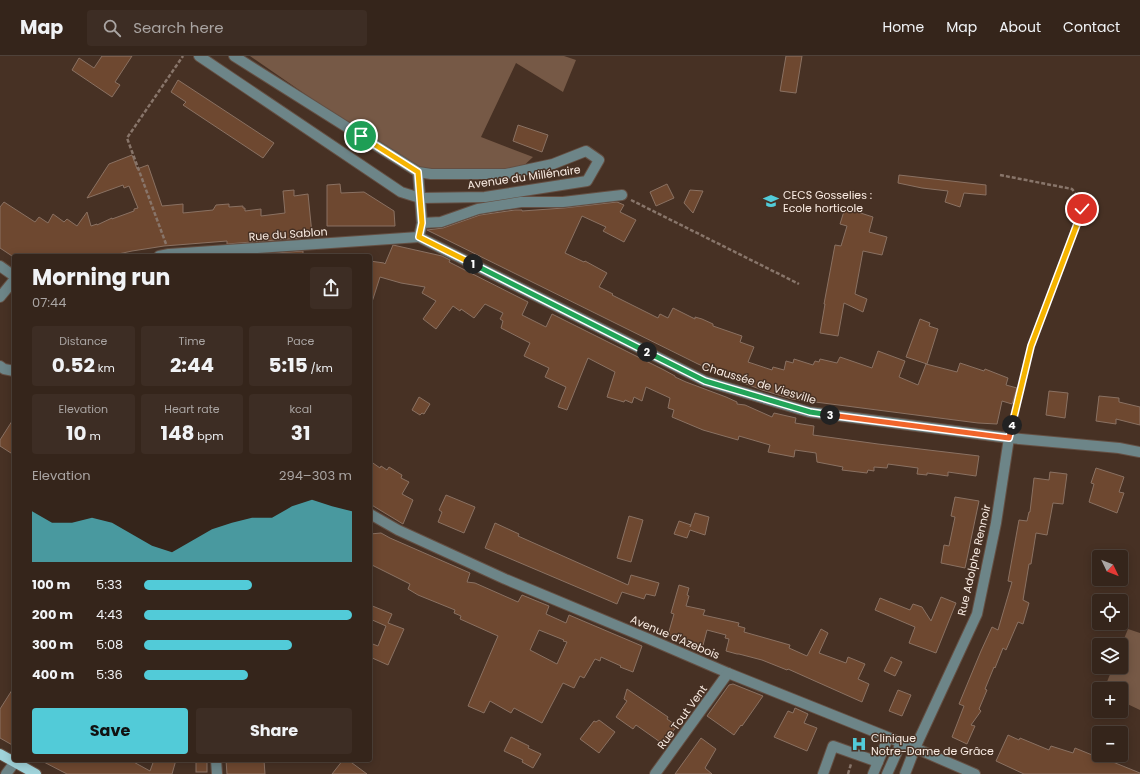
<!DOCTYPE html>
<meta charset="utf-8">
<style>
body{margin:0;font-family:Poppins,sans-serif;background:#3d2d24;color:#f1f3f6;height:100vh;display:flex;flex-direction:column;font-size:15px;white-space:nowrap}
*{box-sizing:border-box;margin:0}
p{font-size:13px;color:#aaa5a3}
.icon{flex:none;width:22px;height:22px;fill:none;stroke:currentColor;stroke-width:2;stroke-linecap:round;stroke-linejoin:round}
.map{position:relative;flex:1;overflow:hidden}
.details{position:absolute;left:12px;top:198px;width:360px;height:508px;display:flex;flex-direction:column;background:#35251b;border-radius:4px;box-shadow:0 2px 10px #0003,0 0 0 1px #4f423a}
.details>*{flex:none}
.needle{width:26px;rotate:133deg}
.fabs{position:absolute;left:1092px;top:494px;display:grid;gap:8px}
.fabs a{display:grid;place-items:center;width:36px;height:36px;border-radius:4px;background:#35251b;box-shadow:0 2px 10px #0003,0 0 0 1px #4f423a;font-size:20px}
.pin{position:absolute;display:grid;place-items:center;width:34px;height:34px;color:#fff;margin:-17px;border:2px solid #fff;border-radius:50%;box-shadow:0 1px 4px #0007}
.km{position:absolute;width:20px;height:20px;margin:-10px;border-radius:50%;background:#222;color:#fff;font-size:11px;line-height:20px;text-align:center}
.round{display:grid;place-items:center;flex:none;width:42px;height:42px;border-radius:4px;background:#3d2d24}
.head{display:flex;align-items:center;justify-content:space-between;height:68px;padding:0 20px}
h1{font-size:22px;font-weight:700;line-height:30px}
.metrics{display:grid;grid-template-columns:repeat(3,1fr);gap:6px;height:68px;padding:4px 20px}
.metrics div{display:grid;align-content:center;border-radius:4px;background:#3d2d24;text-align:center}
.metrics b{font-size:20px;font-weight:700}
.metrics small{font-size:11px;font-weight:400}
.metrics p{font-size:11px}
.chart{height:112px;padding:8px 20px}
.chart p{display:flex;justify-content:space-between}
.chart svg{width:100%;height:72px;margin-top:4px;fill:#52cbd8;opacity:.7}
.button{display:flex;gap:8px;margin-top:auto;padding:8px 20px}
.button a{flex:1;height:46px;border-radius:4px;background:#52cbd8;color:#111;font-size:16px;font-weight:700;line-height:46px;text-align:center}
.button a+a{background:#3d2d24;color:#f1f3f6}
ul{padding:0 20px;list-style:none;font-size:13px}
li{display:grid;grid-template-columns:64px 48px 1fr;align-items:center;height:30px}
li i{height:10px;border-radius:5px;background:#52cbd8}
header{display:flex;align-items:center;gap:24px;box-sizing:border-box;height:56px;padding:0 20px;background:#35251b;border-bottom:1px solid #4f423a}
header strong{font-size:19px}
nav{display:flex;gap:22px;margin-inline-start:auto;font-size:14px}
.search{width:280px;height:36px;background:#3d2d24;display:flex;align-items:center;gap:10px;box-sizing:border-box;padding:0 14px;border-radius:4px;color:#aaa5a3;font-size:15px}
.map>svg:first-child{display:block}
</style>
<header>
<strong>Map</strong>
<div class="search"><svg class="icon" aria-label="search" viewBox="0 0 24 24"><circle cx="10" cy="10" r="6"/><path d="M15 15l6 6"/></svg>Search here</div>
<nav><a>Home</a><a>Map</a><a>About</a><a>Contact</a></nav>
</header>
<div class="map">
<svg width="1140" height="718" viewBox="0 0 1140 718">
<rect width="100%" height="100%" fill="#473124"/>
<g fill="#765946">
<path d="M250,0H564L576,4L563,36L516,7L481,81L533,101L518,115L474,118L412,112Z"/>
<path d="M1128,573L1140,577V654L1121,645V633H1104L1113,611H1121V590Z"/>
</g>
<g fill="#6e4830" stroke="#8a7162" fill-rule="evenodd">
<path d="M102,0H132L115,26L120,29L112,41L72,14L79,2L94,12Z"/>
<path d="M786,0H802L796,37L780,35Z"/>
<path d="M178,24L274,87L263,102L183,49L186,46L171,36Z"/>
<path d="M518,69L548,79L542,96L513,85Z"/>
<path d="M132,99L137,113L148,109L162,150L183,148V157L213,154L216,149L229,148V151L243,150V152H245V155L261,153V160L285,157L283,135L294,134V140L308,138L312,178L301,179V182L227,188V185L164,190L132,195L109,200H12L0,192V151L4,146L35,166L39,161L48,167L53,158L64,166L67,163L77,170L87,156L91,170L97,168V169L112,162V163L134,155V153L138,152L129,130L124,132L123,129L87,142L109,108Z"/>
<path d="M899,119L986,129V139L964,137L960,151L945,146L948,135L922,132L898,127Z"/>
<path d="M340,128L341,137L364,136L394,155L395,170H327V129Z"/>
<path d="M667,128L674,142L656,150L650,136Z"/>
<path d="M690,134L703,135L693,157L684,147Z"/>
<path d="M617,146L624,149L620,156L636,164L624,186L603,175L606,171L582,160L565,197L584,206L585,205L607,217L599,231L613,238L612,239L658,262L660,258L668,262L673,252L695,263V261L702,263L713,268V270L742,280L740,286L754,291L748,306L772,314L773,311L784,314L786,305L793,307L794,303L813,309L815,305L819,306L820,303L837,307L840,301L872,312L878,295L905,305L899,321L918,329L926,308L957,316L960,307L984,315L985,313L1008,322L1006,329L1017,332L1012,348L1002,345L997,368L978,367L792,343L762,334L731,322L698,308L427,174L443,172L480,159L515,154H522V155L564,152Z"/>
<path d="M845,152L873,161L869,176L887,181L882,199L863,195L855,238L867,243L863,256L844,247L838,280L820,277L825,248H824L835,189L841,190L847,170L840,168Z"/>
<path d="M393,189L442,200L450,204L449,206L528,246L522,259L546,271L552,258L664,314L675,320V321L686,326L726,341L737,346V348L745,349L772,361L774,357L796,362L795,367L814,370L813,379L878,388L979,400L976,420L948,416V420L927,417V419L917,418L918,412L888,408L887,412L874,411V415L868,414L867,417L842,414L843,411L817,406L816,397L795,394L794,401L768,396L770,389L739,380L738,384L703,374L672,361L674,354L668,352L670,342L646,331L642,345L634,341L632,347L625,344L624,346L607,341L615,316L588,302L567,354L558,351L566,331L545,321L549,312L524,300L530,287L501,272L503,265L500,263L503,257L485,248L474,262L461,253L460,255L453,250L436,273L423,263L436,245L422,237L425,231L401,227L380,221L372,246L370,245V205L384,207L385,208Z"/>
<path d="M303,195V200H235Z"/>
<path d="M920,263L930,267L929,270L938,273L927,308L906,301Z"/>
<path d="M1049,335L1068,337L1065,362L1046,359Z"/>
<path d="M1099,340L1119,342V346L1140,351V369L1116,363V368L1096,365Z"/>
<path d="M419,341L430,348L424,358L422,357L420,359L412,354Z"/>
<path d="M14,362V399L0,390V384Z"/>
<path d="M370,405L380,412L381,410L387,414L389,411L402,419L401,422L409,426L402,438L413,444L403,468L370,448Z"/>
<path d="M1096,412L1124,421L1119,436L1124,437L1117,457L1089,446L1094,428L1091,427Z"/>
<path d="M1050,416L1067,418L1063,448L1053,447L1047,479L1036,477L1031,508H1029L1023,544L1029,547L1023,568L1018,566L1006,594L1003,592L995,612L994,611L985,633L987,634L979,653L981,655L971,669L975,670L967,688L952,681L964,650L959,648L981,595L992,571L998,574L1012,526L1008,525L1019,464L1027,465L1029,456H1030L1034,422L1049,424Z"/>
<path d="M446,439L475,451L464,477L438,466L442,456L439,454Z"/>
<path d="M955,441L979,445L965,512L941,507L944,489L949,490L955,461L951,460Z"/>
<path d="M695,457L709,461L705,479L690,474L687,482L674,478L679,465L691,469L690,471Z"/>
<path d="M629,460L643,464L631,506L617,502Z"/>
<path d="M495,467L519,478L518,480L628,529L631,519L659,527L655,540L646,538L644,543L622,536L617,548L485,492Z"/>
<path d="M381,477L390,482L470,517L467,526L475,527L518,546L522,539L549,550L546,558L566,567L569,559L642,590L633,616L620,611L621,610L601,601L600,605L595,603L584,622L580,620L574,632L563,627L542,667L514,652L511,657L490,645L484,657L468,650L498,580L460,563L461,560L454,557L455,554L418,539L408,533L410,528L370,508V478ZM539,574L564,584L563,585L567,586L557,608L530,594Z"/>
<path d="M679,529L689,532L687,539L689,540L686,550L705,554L703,559L739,567L738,570L745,572L744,576L790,589L789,592L807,600L821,573L828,577L819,597L846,607L848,601L865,608L858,623L869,628L862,646L788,613L787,614L762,604L739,598H737L726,595L729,583L725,582L726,579L707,574L702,593L668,579L674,558L671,557Z"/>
<path d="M941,541L956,547L936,597L909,587L915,571L875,554L880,542L910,554L913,548L922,551L931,565Z"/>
<path d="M370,549L392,558L388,567L404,573L388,609L370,601V587L378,590L386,570L370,563Z"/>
<path d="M891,601L902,606L895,620L884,615Z"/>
<path d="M733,628L763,640L742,670L741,669L734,679L707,660L729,629Z"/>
<path d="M14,631V690L0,682V653Z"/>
<path d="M627,633L668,661L667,663L677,670L663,688L636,669L633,673L616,661L627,645L624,643Z"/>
<path d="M898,634L911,639L902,660L889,655Z"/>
<path d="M795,652L808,658L804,667L817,672L807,695L774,681L788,655L793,657Z"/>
<path d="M599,664L615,676L599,697L580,683L594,665L596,666Z"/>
<path d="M1008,679L1019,684L1020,682L1049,694L1051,690L1073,697L1075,692L1107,705L1108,704L1140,717V718H1024L996,705Z"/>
<path d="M511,681L529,690L528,692L541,698L533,712L522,706L523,704L504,695Z"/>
<path d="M701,682L716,693L705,712L712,718H675Z"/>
<path d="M40,704H130L150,715L154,704H176L172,718H67Z"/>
<rect x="196" y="704" width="11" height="12"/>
<path d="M226,704H264L265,718H227Z"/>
<path d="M343,704H348L367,718H332Z"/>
</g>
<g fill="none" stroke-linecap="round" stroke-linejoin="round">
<g stroke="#644f43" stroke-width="12">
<g id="minor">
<path d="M199,0L401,136L420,142L485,141L587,125L599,104L586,95L553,108L506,118H431L418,116L234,0"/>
<path d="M418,116L422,167L419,181"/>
<path d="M422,167L441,166L478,153L521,146H563L622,139"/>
<path d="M419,181L705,325L809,356L1009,382L1119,392L1140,396"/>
<path d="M159,200L169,198L419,181"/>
<path d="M0,210L14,220"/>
<path d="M0,241L14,224"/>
<path d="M0,310L4,313L14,315"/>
<path d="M370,458L398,474L505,523L649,583L728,617L915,692L975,718"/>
<path d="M216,704L217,718"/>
<path d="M6,718L15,706"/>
<path d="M655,718L728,617"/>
<path d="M823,718L833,690L878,706"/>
<path d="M873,718L888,682"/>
<path d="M887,718L901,687"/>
<path d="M905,718L915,692L977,558L996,467L1009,382"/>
</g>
</g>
<g stroke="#644f43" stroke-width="12">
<path id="major" d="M0,698L36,718"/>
</g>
<g stroke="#88756a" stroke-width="2.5" stroke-dasharray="4 2" stroke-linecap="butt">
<path d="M1000,119L1072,133L1083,147L1079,163L1031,290L1011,372"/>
<path d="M631,144L799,228"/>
<path d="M166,188L127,82L183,0"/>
<path d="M848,718L851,708"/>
</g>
<use href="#minor" stroke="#6d8588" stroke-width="10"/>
<use href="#major" stroke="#a0d3da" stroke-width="10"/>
</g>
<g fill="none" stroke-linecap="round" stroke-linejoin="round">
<g stroke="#fff" stroke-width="8">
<path id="split-1" d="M361,80L418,116L422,167L419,181L473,208"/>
</g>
<g stroke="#fff" stroke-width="8">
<path id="split-2" d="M473,208L647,296"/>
</g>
<g stroke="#fff" stroke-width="8">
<path id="split-3" d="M647,296L705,325L810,356L830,359"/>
</g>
<g stroke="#fff" stroke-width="8">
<path id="split-4" d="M830,359L1009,382L1012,369"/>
</g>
<g stroke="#fff" stroke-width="8">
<path id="split-5" d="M1012,369L1031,290L1079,163L1082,153"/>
</g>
<use href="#split-1" stroke="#f5b400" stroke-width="5"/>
<use href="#split-2" stroke="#22a559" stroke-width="5"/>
<use href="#split-3" stroke="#22a559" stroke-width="5"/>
<use href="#split-4" stroke="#f0652b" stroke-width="5"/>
<use href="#split-5" stroke="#f5b400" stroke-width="5"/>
</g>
<defs>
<g id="school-bare" transform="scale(1.2)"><path d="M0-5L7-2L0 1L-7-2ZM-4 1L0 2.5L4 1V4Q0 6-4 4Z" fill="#52cbd8" stroke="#473124" stroke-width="2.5" paint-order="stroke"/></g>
<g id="hospital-bare" transform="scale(1.2)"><path d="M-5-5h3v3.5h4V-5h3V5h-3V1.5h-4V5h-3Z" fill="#52cbd8" stroke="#473124" stroke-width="2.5" paint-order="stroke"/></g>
</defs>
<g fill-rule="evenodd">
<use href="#school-bare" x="771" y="145"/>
<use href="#hospital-bare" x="859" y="688"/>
</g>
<g text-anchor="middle" stroke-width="3" stroke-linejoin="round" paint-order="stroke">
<g font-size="11" fill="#faece3" stroke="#473124">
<text transform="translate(524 121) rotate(-8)" y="4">Avenue du Millénaire</text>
<text transform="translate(288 178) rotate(-4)" y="4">Rue du Sablon</text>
<text transform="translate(759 327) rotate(17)" y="4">Chaussée de Viesville</text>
<text transform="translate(974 504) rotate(-77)" y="4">Rue Adolphe Rennoir</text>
<text transform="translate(675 581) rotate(23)" y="4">Avenue d'Azebois</text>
<text transform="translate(682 661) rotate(-54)" y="4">Rue Tout Vent</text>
</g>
<g font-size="11" fill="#faece3" stroke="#473124" text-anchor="start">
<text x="783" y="143">CECS Gosselies :<tspan x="783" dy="13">Ecole horticole</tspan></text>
<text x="871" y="686">Clinique<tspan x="871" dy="13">Notre-Dame de Grâce</tspan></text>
</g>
</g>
</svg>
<div class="fabs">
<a><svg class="needle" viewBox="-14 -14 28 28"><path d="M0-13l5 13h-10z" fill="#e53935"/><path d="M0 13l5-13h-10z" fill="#aaa5a3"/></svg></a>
<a><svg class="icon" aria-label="locate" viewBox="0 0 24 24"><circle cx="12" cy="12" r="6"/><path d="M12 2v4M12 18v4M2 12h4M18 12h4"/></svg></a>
<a><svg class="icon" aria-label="layers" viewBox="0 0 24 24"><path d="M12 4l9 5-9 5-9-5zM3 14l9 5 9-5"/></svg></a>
<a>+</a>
<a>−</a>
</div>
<div class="pin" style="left:361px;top:80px;background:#1e9e55"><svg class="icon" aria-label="arrive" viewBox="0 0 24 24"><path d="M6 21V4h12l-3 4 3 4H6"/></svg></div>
<div class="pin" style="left:1082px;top:153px;background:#d93025"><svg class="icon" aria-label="check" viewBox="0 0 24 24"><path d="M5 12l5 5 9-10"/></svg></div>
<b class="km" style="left:473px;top:208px">1</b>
<b class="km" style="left:647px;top:296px">2</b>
<b class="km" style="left:830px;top:359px">3</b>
<b class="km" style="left:1012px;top:369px">4</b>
<section class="details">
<div class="head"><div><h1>Morning run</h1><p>07:44</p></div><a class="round"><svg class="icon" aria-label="share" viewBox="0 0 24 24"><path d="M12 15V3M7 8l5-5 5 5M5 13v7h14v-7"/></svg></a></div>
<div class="metrics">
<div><p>Distance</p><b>0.52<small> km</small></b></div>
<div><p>Time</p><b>2:44</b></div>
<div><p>Pace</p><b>5:15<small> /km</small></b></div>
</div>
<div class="metrics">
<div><p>Elevation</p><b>10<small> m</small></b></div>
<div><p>Heart rate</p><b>148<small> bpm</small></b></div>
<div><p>kcal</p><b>31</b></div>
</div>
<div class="chart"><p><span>Elevation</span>294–303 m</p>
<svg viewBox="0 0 160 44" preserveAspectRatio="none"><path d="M0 44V13L10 20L20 20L30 17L40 20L50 27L60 34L70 38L80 31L90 24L100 20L110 17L120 17L130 10L140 6L150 10L160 13V44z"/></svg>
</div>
<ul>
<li><b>100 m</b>5:33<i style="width:52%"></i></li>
<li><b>200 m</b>4:43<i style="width:100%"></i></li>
<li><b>300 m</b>5:08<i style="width:71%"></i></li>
<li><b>400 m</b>5:36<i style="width:50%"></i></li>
</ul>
<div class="button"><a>Save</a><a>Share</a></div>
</section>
</div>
